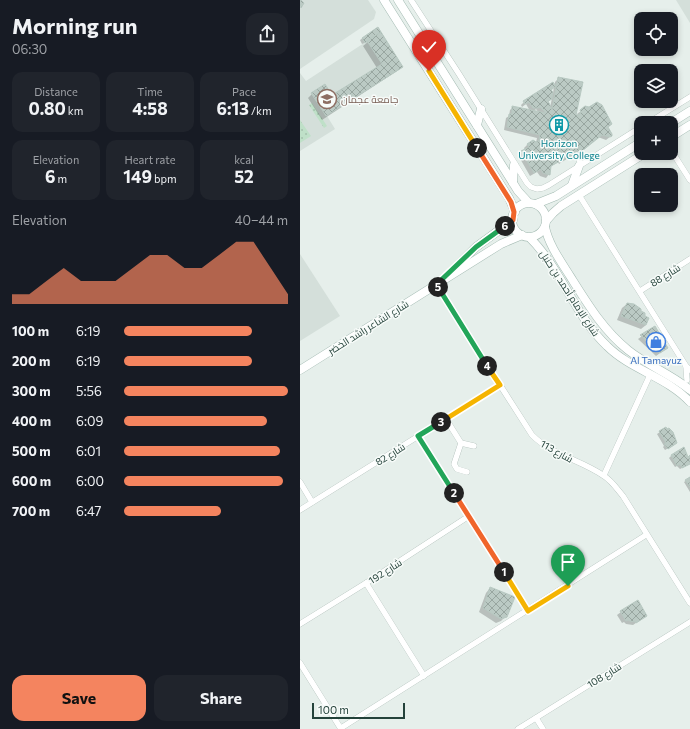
<!DOCTYPE html>
<meta charset="utf-8">
<style>
body{margin:0;font-family:Commissioner,Cairo,sans-serif;background:#20242c;color:#f1f3f6;height:100vh;display:flex;flex-direction:column;font-size:15px;white-space:nowrap}
*{box-sizing:border-box;margin:0}
p{font-size:13px;color:#9ea1a6}
.icon{flex:none;width:22px;height:22px;fill:none;stroke:currentColor;stroke-width:2;stroke-linecap:round;stroke-linejoin:round}
.map{position:relative;flex:1;overflow:hidden}
.drawer{display:flex;flex-direction:column;background:#171b24;width:300px}
.drawer>*{flex:none}
.controls{position:absolute;left:334px;top:12px;display:grid;gap:8px}
.controls a{display:grid;place-items:center;width:44px;height:44px;border-radius:8px;background:#171b24;box-shadow:0 2px 6px #0003;font-size:20px}
.scale{position:absolute;left:12px;bottom:10px;width:93px;box-sizing:border-box;padding-left:4px;border:2px solid #24423a;border-top:0;font-size:11px;line-height:14px;white-space:nowrap;color:#24423a;-webkit-text-stroke:3px #f7fbf9;paint-order:stroke}
.pin{position:absolute;display:grid;place-items:center;width:34px;height:34px;color:#fff;margin:-41px -17px;border-radius:50% 50% 50% 0;rotate:-45deg;box-shadow:0 0 4px #0007}
.pin .icon{rotate:45deg}
.km{position:absolute;width:20px;height:20px;margin:-10px;border-radius:50%;background:#222;color:#fff;font-size:11px;line-height:20px;text-align:center}
.round{display:grid;place-items:center;flex:none;width:42px;height:42px;border-radius:12px;background:#20242c}
.summary{display:flex;align-items:center;justify-content:space-between;height:68px;padding:0 12px}
h1{font-size:22px;font-weight:700;line-height:30px}
.stats{display:grid;grid-template-columns:repeat(3,1fr);gap:6px;height:68px;padding:4px 12px}
.stats div{display:grid;align-content:center;border-radius:10px;background:#20242c;text-align:center}
.stats b{font-size:17px;font-weight:700}
.stats small{font-size:11px;font-weight:400}
.stats p{font-size:11px}
.chart{height:112px;padding:8px 12px}
.chart p{display:flex;justify-content:space-between}
.chart svg{width:100%;height:72px;margin-top:4px;fill:#f4845f;opacity:.7}
.primary-button{display:flex;gap:8px;margin-top:auto;padding:8px 12px}
.primary-button a{flex:1;height:46px;border-radius:12px;background:#f4845f;color:#111;font-size:16px;font-weight:700;line-height:46px;text-align:center}
.primary-button a+a{background:#20242c;color:#f1f3f6}
ul{padding:0 12px;list-style:none;font-size:13px}
li{display:grid;grid-template-columns:64px 48px 1fr;align-items:center;height:30px}
li i{height:10px;border-radius:5px;background:#f4845f}
main{display:flex;flex:1;min-height:0}
.map>svg:first-child{display:block}
</style>
<main>
<section class="drawer">
<div class="summary"><div><h1>Morning run</h1><p>06:30</p></div><a class="round"><svg class="icon" aria-label="share" viewBox="0 0 24 24"><path d="M12 15V3M7 8l5-5 5 5M5 13v7h14v-7"/></svg></a></div>
<div class="stats">
<div><p>Distance</p><b>0.80<small> km</small></b></div>
<div><p>Time</p><b>4:58</b></div>
<div><p>Pace</p><b>6:13<small> /km</small></b></div>
</div>
<div class="stats">
<div><p>Elevation</p><b>6<small> m</small></b></div>
<div><p>Heart rate</p><b>149<small> bpm</small></b></div>
<div><p>kcal</p><b>52</b></div>
</div>
<div class="chart"><p><span>Elevation</span>40–44 m</p>
<svg viewBox="0 0 160 44" preserveAspectRatio="none"><path d="M0 44V38L10 38L20 30L30 22L40 30L50 30L60 30L70 22L80 14L90 14L100 22L110 22L120 14L130 6L140 6L150 22L160 38V44z"/></svg>
</div>
<ul>
<li><b>100 m</b>6:19<i style="width:78%"></i></li>
<li><b>200 m</b>6:19<i style="width:78%"></i></li>
<li><b>300 m</b>5:56<i style="width:100%"></i></li>
<li><b>400 m</b>6:09<i style="width:87%"></i></li>
<li><b>500 m</b>6:01<i style="width:95%"></i></li>
<li><b>600 m</b>6:00<i style="width:97%"></i></li>
<li><b>700 m</b>6:47<i style="width:59%"></i></li>
</ul>
<div class="primary-button"><a>Save</a><a>Share</a></div>
</section>
<div class="map">
<svg width="390" height="729" viewBox="0 0 390 729">
<defs>
<pattern id="grass-dots" width="8" height="8" patternUnits="userSpaceOnUse"><rect width="8" height="8" fill="#bfe0c8"/><path d="M2 2h.1M6 6h.1" fill="none" stroke="#a4c1ad" stroke-width="1.8" stroke-linecap="round"/></pattern>
<pattern id="building-cross-hatch" width="8" height="8" patternUnits="userSpaceOnUse"><rect width="8" height="8" fill="#bbcac4"/><path d="M0 0l8 8M0 8l8-8" fill="none" stroke="#98a6a0"/></pattern>
</defs>
<rect width="100%" height="100%" fill="#e6efeb"/>
<g fill="#d4dfda">
<path d="M0,0H68L76,12L74,19L0,69Z"/>
<path d="M376,0H390V23Z"/>
<path d="M81,32L103,67L27,116L35,129L0,151V73L6,81Z"/>
<path d="M0,254L40,316L0,341Z"/>
</g>
<g fill="url(#grass-dots)">
<path d="M12,103L27,126L24,128L9,105Z"/>
<path d="M0,120L11,136L0,143Z"/>
</g>
<g fill="#0003" fill-rule="evenodd">
<path d="M78,28L102,67L97,71L22,120L8,98L12,94L32,97L77,68L63,46L69,41L62,44L60,40Z"/>
<path d="M259,78L275,115L278,116L277,114L281,111L311,124L307,128L311,136L306,140L298,137L272,158L269,160L268,158L259,164L258,162L250,167L249,174L246,178L240,176L237,172L230,176L218,155L225,150L224,148L227,145L233,141L236,143L237,138L204,130L206,118L209,116L210,110L213,107L230,111L226,104L222,107L221,105L224,102L255,86V82ZM254,86L253,94L250,90ZM252,98L250,108L248,102ZM236,109L239,113L234,111Z"/>
<path d="M327,304L346,325L341,329L317,320L322,308Z"/>
<path d="M355,327L367,348L356,356L338,339Z"/>
<path d="M366,428L374,445L365,450L363,447L364,446L357,434Z"/>
<path d="M371,456L390,457V464L380,469L377,466L375,467L369,458Z"/>
<path d="M390,478V492L384,482Z"/>
<path d="M190,588L206,616L201,621L196,623L179,612L186,593Z"/>
<path d="M321,612L346,616L333,625L326,624L324,622L322,623L317,615Z"/>
</g>
<g fill="url(#building-cross-hatch)" stroke="#b8c9c2">
<path d="M1,0L4,3L1,8L0,1Z"/>
<path d="M78,27L81,32L65,43L62,38Z"/>
<path d="M81,32L103,67L26,116L11,93L25,84L32,95L82,64L67,41Z"/>
<path d="M258,77L283,82L276,115H278L281,113L280,110L285,106L289,107L297,102L302,105L312,124L308,127L312,134V136L310,137L302,135L277,155L272,157L271,156L262,161V160L251,166L250,175L243,173L241,169L234,173L221,151L229,147L227,144L233,140L236,142L239,140L240,135L207,127L209,114H212V106L246,113L240,107L238,108H233L229,102L225,104L223,101L253,82L256,86L251,90L253,92L252,99L248,101L252,109Z"/>
<path d="M327,303L334,304L341,309V311L345,313V316L349,318L346,325L321,316Z"/>
<path d="M355,326L368,348L360,353L340,335Z"/>
<path d="M366,427L367,429L369,428L373,432L377,443L368,449L364,444L366,443L359,431Z"/>
<path d="M384,447L388,457L390,455V464L382,468L380,464L377,466L371,455Z"/>
<path d="M390,477V487L385,480Z"/>
<path d="M190,587L215,597L207,617L201,619L183,608Z"/>
<path d="M338,600L347,616L336,623V622L330,621L328,620L326,621L320,611Z"/>
</g>
<g fill="none" stroke-linecap="round" stroke-linejoin="round">
<g stroke="#a8b8b2" stroke-width="6">
<g id="street">
<path d="M111,0L159,74L227,183L231,187L237,189L243,188L249,185L341,127"/>
<path d="M348,123L390,97"/>
<path d="M371,150L390,180"/>
<path d="M277,155L281,164"/>
<path d="M279,195L386,366L390,370"/>
<path d="M136,285L232,435C252,455 281,460 304,476C312,481 317,489 323,496L390,603"/>
<path d="M340,291L390,259"/>
<path d="M386,367L387,380"/>
<path d="M146,419L161,443L174,446"/>
<path d="M118,436L228,611"/>
<path d="M161,443L154,464L157,469L167,472"/>
<path d="M304,475L350,375"/>
<path d="M0,482L12,502"/>
<path d="M0,510L200,385"/>
<path d="M66,583L124,676"/>
<path d="M0,624L66,583L169,516"/>
<path d="M0,663L41,729"/>
<path d="M236,718L243,729"/>
<path d="M41,728L346,535"/>
<path d="M218,729L390,622"/>
</g>
</g>
<g stroke="#a4bbb3" stroke-width="9">
<g id="secondary">
<path d="M84,0L209,198L215,212"/>
<path d="M98,0L218,191L229,203"/>
<path d="M371,123L390,111"/>
<path d="M177,125L181,109"/>
<path d="M371,137L390,125"/>
<path d="M213,183L214,165"/>
<path d="M272,185L279,166"/>
<circle cx="229" cy="220" r="17"/>
<path d="M236,204L256,196L341,142"/>
<path d="M246,221L253,213L261,206L345,153"/>
<path d="M245,227C249,245 260,260 270,276C287,303 303,330 328,350C348,366 371,374 390,390"/>
<path d="M229,237C261,268 274,315 307,346C331,370 367,377 390,402"/>
<path d="M152,271L176,247L213,220"/>
<path d="M0,370L201,244L222,235"/>
</g>
</g>
<use href="#street" stroke="#fff" stroke-width="5.5"/>
<use href="#secondary" stroke="#fff" stroke-width="8"/>
</g>
<g fill="none" stroke-linecap="round" stroke-linejoin="round">
<g stroke="#fff" stroke-width="8">
<path id="split-1" d="M204,572L228,611L268,586"/>
</g>
<g stroke="#fff" stroke-width="8">
<path id="split-2" d="M154,493L204,572"/>
</g>
<g stroke="#fff" stroke-width="8">
<path id="split-3" d="M141,422L118,436L154,493"/>
</g>
<g stroke="#fff" stroke-width="8">
<path id="split-4" d="M141,422L200,385L187,366"/>
</g>
<g stroke="#fff" stroke-width="8">
<path id="split-5" d="M138,287L187,366"/>
</g>
<g stroke="#fff" stroke-width="8">
<path id="split-6" d="M138,287L136,285L176,247L205,226"/>
</g>
<g stroke="#fff" stroke-width="8">
<path id="split-7" d="M177,148L211,202L214,212L213,220L205,226"/>
</g>
<g stroke="#fff" stroke-width="8">
<path id="split-8" d="M129,71L177,148"/>
</g>
<use href="#split-1" stroke="#f5b400" stroke-width="5"/>
<use href="#split-2" stroke="#f0652b" stroke-width="5"/>
<use href="#split-3" stroke="#22a559" stroke-width="5"/>
<use href="#split-4" stroke="#f5b400" stroke-width="5"/>
<use href="#split-5" stroke="#22a559" stroke-width="5"/>
<use href="#split-6" stroke="#22a559" stroke-width="5"/>
<use href="#split-7" stroke="#f0652b" stroke-width="5"/>
<use href="#split-8" stroke="#f5b400" stroke-width="5"/>
</g>
<defs>
<g id="university-ring" transform="scale(1)"><circle r="9.5" fill="#f7fbf9" stroke="#8d6e63" stroke-width="1.5"/><path d="M0-5L7-2L0 1L-7-2ZM-4 1L0 2.5L4 1V4Q0 6-4 4Z" fill="#8d6e63"/></g>
<g id="building-ring" transform="scale(1)"><circle r="9.5" fill="#f7fbf9" stroke="#0f9aa8" stroke-width="1.5"/><path d="M-4-6H4V6H1V3H-1V6H-4ZM-2.5-4.3h1.7v1.8h-1.7ZM.8-4.3h1.7v1.8H.8ZM-2.5-1h1.7V.8h-1.7ZM.8-1h1.7V.8H.8Z" fill="#0f9aa8"/></g>
<g id="shop-ring" transform="scale(1)"><circle r="9.5" fill="#f7fbf9" stroke="#3f7fe0" stroke-width="1.5"/><path d="M-5-2.5h2.3a2.7 3.5 0 0 1 5.4 0H5L5.5 6h-11ZM-1.5-2.5h3a1.5 2.3 0 0 0-3 0Z" fill="#3f7fe0"/></g>
</defs>
<g fill-rule="evenodd">
<use href="#university-ring" x="27" y="99"/>
<use href="#building-ring" x="259" y="125"/>
<use href="#shop-ring" x="356" y="342"/>
</g>
<g text-anchor="middle" stroke-width="3" stroke-linejoin="round" paint-order="stroke">
<g font-size="10" fill="#785e54" stroke="#f7fbf9" text-anchor="start">
<text x="41" y="103">جامعة عجمان</text>
</g>
<g font-size="10" fill="#0d838f" stroke="#f7fbf9">
<text x="259" y="147">Horizon<tspan x="259" dy="12">University College</tspan></text>
</g>
<g font-size="10" fill="#24423a" stroke="#f7fbf9">
<text transform="translate(365 275) rotate(-32)" y="4">شارع 88</text>
<text transform="translate(270 293) rotate(57)" y="4">شارع الإمام أحمد بن حنبل</text>
<text transform="translate(68 327) rotate(-32)" y="4">شارع الشاعر راشد الخضر</text>
<text transform="translate(257 451) rotate(29)" y="4">شارع 113</text>
<text transform="translate(90 454) rotate(-32)" y="4">شارع 82</text>
<text transform="translate(85 571) rotate(-33)" y="4">شارع 192</text>
<text transform="translate(304 675) rotate(-32)" y="4">شارع 108</text>
</g>
<g font-size="10" fill="#366cbe" stroke="#f7fbf9">
<text x="356" y="364">Al Tamayuz</text>
</g>
</g>
</svg>
<div class="controls">
<a><svg class="icon" aria-label="locate" viewBox="0 0 24 24"><circle cx="12" cy="12" r="6"/><path d="M12 2v4M12 18v4M2 12h4M18 12h4"/></svg></a>
<a><svg class="icon" aria-label="layers" viewBox="0 0 24 24"><path d="M12 4l9 5-9 5-9-5zM3 14l9 5 9-5"/></svg></a>
<a>+</a>
<a>−</a>
</div>
<div class="scale">100 m</div>
<div class="pin" style="left:268px;top:586px;background:#1e9e55"><svg class="icon" aria-label="arrive" viewBox="0 0 24 24"><path d="M6 21V4h12l-3 4 3 4H6"/></svg></div>
<div class="pin" style="left:129px;top:71px;background:#d93025"><svg class="icon" aria-label="check" viewBox="0 0 24 24"><path d="M5 12l5 5 9-10"/></svg></div>
<b class="km" style="left:204px;top:572px">1</b>
<b class="km" style="left:154px;top:493px">2</b>
<b class="km" style="left:141px;top:422px">3</b>
<b class="km" style="left:187px;top:366px">4</b>
<b class="km" style="left:138px;top:287px">5</b>
<b class="km" style="left:205px;top:226px">6</b>
<b class="km" style="left:177px;top:148px">7</b>
</div>
</main>
